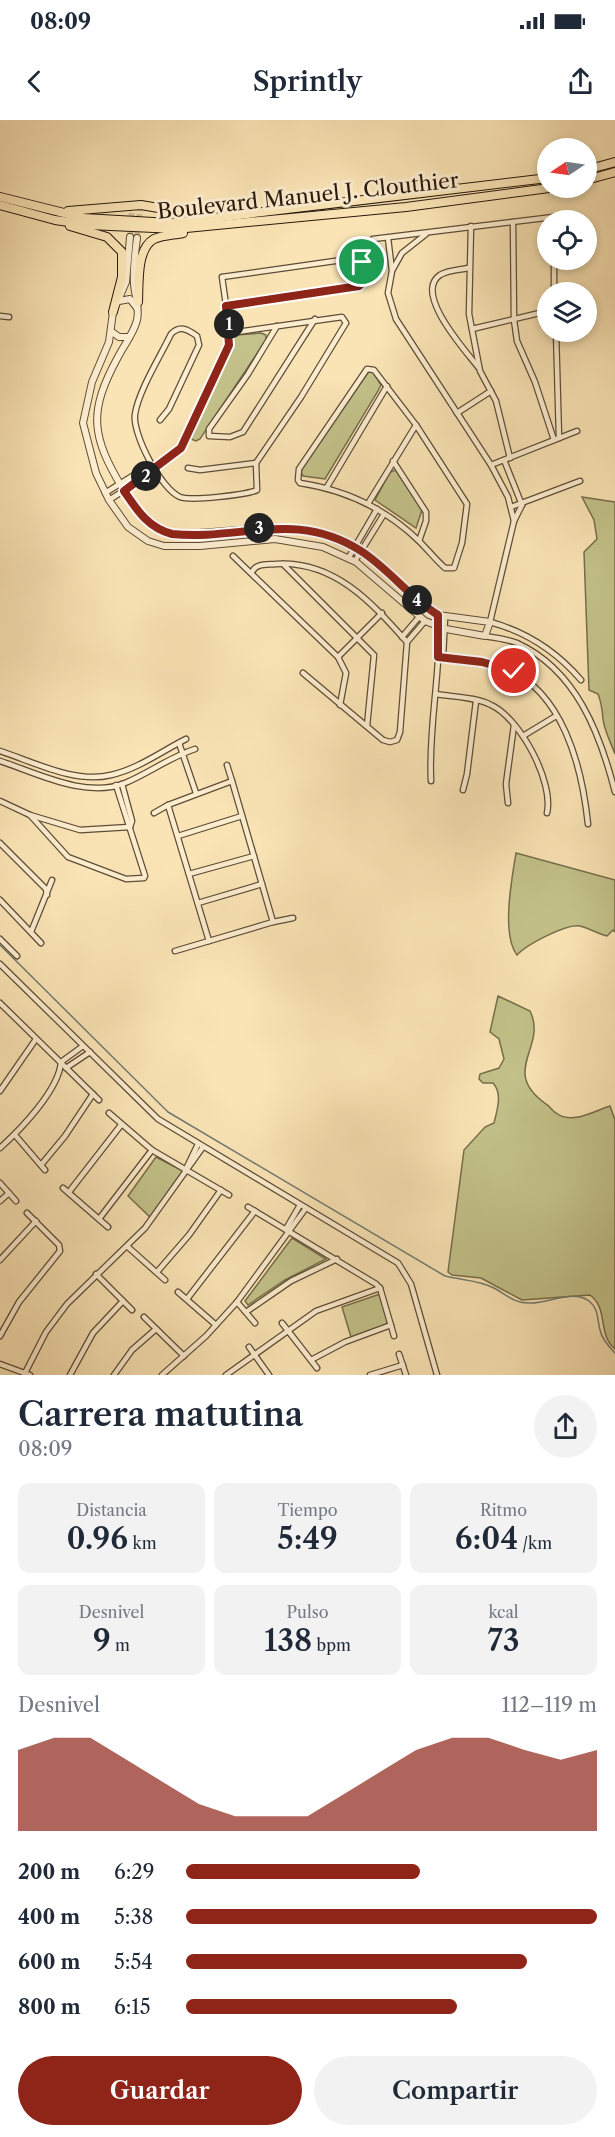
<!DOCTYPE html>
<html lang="es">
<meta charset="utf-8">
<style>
body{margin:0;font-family:"Libre Caslon Text",serif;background:#f2f2f3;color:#1f2937;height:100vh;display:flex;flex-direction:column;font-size:22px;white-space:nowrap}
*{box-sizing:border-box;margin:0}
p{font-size:20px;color:#747a83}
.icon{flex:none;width:33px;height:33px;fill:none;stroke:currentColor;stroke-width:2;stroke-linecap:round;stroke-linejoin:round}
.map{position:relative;height:1255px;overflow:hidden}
.side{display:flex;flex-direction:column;background:#fff;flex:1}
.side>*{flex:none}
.needle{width:39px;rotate:257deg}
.fabs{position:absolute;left:537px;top:18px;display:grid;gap:12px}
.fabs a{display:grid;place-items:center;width:60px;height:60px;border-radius:50%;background:#fff;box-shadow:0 3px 9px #0003;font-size:30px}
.pin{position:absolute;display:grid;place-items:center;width:51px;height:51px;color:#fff;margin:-26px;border:3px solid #fff;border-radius:50%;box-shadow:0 2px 6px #0007}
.km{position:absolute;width:30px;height:30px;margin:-15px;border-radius:50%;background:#222;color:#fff;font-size:16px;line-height:30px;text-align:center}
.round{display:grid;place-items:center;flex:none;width:63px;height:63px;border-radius:32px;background:#f2f2f3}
.summary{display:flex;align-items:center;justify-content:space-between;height:102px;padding:0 18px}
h1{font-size:33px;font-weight:600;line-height:45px}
.stats{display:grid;grid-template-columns:repeat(3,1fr);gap:9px;height:102px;padding:6px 18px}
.stats div{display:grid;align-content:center;border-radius:12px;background:#f2f2f3;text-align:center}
.stats b{font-size:30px;font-weight:600}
.stats small{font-size:16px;font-weight:400}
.stats p{font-size:16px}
.chart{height:168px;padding:12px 18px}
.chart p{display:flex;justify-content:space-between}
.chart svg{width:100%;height:108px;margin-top:6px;fill:#8f2418;opacity:.7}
.primary-button{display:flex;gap:12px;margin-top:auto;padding:12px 18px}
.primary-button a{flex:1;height:69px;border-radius:36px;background:#8f2418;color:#fff;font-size:24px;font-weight:600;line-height:69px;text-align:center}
.primary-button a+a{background:#f2f2f3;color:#1f2937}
ul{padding:0 18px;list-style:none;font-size:20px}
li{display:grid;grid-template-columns:96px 72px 1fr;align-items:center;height:45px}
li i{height:15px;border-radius:8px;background:#8f2418}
.status{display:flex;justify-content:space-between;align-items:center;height:42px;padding:0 30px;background:#fff;direction:ltr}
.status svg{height:16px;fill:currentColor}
header{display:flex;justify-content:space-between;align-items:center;height:78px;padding:0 18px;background:#fff;font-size:27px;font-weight:600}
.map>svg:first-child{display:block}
</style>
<div class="status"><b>08:09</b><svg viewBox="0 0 49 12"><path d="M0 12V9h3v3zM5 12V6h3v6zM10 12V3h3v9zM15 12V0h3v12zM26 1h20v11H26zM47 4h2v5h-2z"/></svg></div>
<header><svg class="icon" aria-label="back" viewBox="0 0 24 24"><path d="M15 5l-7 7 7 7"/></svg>Sprintly<svg class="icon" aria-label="share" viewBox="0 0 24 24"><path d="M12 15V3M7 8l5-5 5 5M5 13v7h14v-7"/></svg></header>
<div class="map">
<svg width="615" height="1255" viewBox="0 0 615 1255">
<rect width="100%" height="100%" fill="#fae4b5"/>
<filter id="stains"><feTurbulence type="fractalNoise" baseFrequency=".00333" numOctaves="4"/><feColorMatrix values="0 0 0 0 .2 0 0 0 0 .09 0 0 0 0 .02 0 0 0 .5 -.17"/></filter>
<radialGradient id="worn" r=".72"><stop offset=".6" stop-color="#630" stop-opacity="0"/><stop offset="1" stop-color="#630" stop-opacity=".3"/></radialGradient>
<g fill="#c3c28a" stroke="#766e4c" stroke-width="1.5">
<path d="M261,213L266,215V220L200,319L196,321L191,319L229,234L233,218L236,215Z"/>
<path d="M369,251L373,252L381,265L378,271L325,359L303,356L301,352L303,347Z"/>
<path d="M396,350L422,390L416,408L375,380L390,352Z"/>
<path d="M582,377L615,382V634C611,623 604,610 603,599C602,590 602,584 598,574L589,570L584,432L597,419L594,400Z"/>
<path d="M516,733L615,760V812L613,810L607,816C598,814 589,808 580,806C567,803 526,825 517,835C501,814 512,758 516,733Z"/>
<path d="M498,876L530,891C548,927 499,951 546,984C550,986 552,991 556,993C572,1005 594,991 610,986L615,1000V1229C597,1214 609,1189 590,1175L522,1180L481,1158L452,1155L448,1152L464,1030L485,1007L494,1003C497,990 503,974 493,963H483L479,959L480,954L499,948L504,939L499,919L490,912Z"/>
<path d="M156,1037L183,1051L150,1097L128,1076Z"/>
<path d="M292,1118L326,1139L285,1160L248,1185L245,1181Z"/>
<path d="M380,1174L389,1204L351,1217L342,1187Z"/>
</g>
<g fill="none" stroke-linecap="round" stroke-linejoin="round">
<path stroke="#717b72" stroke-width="1.5" d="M0,825L168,992L445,1156C461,1160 479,1160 494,1168C507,1175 515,1184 531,1183C549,1183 574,1169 589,1181C599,1189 597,1199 600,1210C602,1219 609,1227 615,1233"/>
<g stroke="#d0bb93" stroke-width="6" stroke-dasharray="6 3" stroke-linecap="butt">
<path d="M130,117L132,90"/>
<path d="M137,118L140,90"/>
</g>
<g stroke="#5d4c37" stroke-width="7">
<g id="minor">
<path d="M513,102L514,200L517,221L535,262L554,320"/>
<path d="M471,106L469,194L480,251L496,281L510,338"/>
<path d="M388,118L392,151L388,173L396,199L491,345L508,377L514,401"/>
<path d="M373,119L570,95"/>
<path d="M554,140V172"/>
<path d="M468,148C460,150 448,150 440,155C413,173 465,230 478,247"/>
<path d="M393,149L402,133L426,114"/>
<path d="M0,196L9,197"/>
<path d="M277,206L248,254L209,309V316L230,317L243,312L315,199"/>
<path d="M472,209L548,191"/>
<path d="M556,212L559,318"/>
<path d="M367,249L374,250L416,305L467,384L462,423L454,448H445C436,440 428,430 419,421C385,388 346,370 300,363L298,360L299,349Z"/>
<path d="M457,293L491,271"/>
<path d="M160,300L169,289L199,225L197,216C187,209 180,205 171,214C160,237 139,270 135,294C132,314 161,369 180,377C191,381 247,375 257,370L256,343L301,277L346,203L342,197L230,213"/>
<path d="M504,340L522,385"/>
<path d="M393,341L426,392V401L419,421"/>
<path d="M491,345L577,311"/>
<path d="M188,348L200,350L256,343"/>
<path d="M327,367L387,266"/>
<path d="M105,373L147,347L154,346L181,328L227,231L230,213L222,157L356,138L362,142L364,161L359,166L226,186"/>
<path d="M109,380L150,354L154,346"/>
<path d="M369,382L416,305"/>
<path d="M522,385L514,401L490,502C527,512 556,531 581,560"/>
<path d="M511,387L580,361"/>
<path d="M233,436L338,537L346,553L340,585"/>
<path d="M349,437L377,389"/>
<path d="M355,441L384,394"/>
<path d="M283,444L374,535L367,606"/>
<path d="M252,452C256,443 267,445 276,444C334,440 372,483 407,522L400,612L397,620L390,622L383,620L303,553"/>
<path d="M485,516C495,518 507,519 517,523C576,550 600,613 615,672"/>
<path d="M402,517L419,497"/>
<path d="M407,522L425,501"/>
<path d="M338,537L382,493"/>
<path d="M438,537C459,542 481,539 502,547C563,569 582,647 588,704"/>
<path d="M443,538L445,498"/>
<path d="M436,574C453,577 476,577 491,585C520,598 554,662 547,693"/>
<path d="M523,616L556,596"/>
<path d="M179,623L196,673"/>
<path d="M0,631C34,642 75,664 111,655C138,649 162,631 186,619"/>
<path d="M0,641C37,653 86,679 125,663C149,653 170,637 195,629"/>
<path d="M227,645L232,661"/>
<path d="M232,661L273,802L209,821L168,685Z"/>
<path d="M431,661C428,605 442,551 438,495"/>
<path d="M122,664L132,701L130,707"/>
<path d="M463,670L467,654L476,581"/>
<path d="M0,681L30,695L68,737L126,759L144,758L145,756L116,665"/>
<path d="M508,683L506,664L514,605"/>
<path d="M154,693L168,685"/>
<path d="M30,695L80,710L130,707"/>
<path d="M178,716L242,696"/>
<path d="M0,723L46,769L47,775"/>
<path d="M189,754L254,736"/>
<path d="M0,780L41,823"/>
<path d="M198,783L262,764"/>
<path d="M273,802L293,798"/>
<path d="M31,812L52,760"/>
<path d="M0,819L17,836"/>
<path d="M175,831L209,821"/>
<path d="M0,844L158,999L398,1143L411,1164L437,1255"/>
<path d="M0,883L99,980"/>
<path d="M66,948L90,932"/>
<path d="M0,971L36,919"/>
<path d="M109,993L152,1030L229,1075"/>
<path d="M15,1015L45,1050"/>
<path d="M0,1028C20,1010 59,970 61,942L83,926"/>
<path d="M41,1045L65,1016L93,974"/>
<path d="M185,1051L198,1024"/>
<path d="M0,1063L16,1081"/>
<path d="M63,1068L108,1107"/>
<path d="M69,1072L121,1005"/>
<path d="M0,1081L9,1073"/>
<path d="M248,1087L376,1164L380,1168L394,1216"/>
<path d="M99,1099L152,1030"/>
<path d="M286,1109L300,1085"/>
<path d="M128,1127L165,1160"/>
<path d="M0,1140L36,1101"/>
<path d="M157,1152L189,1115L221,1070"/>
<path d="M96,1154L132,1190"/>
<path d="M178,1172L216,1205"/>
<path d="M187,1179L255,1091"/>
<path d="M237,1182L255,1203"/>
<path d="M246,1192L291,1161L337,1139"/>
<path d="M144,1197L184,1236"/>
<path d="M282,1203L317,1248"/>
<path d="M0,1216L19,1182L60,1131L59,1125L27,1093"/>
<path d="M249,1227L269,1255"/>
<path d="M399,1234L406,1255"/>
<path d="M311,1240L345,1222L391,1205"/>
<path d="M0,1244L30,1255"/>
<path d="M24,1255L46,1212L67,1184L145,1108L203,1027"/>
<path d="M70,1255L93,1213L123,1181"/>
<path d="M114,1255L132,1230L156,1209"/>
<path d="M162,1255L206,1216L237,1182L306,1088"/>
<path d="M226,1255L316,1191L380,1168"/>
<path d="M370,1255L403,1245"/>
</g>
</g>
<g stroke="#5d4c37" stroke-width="8">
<g id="tertiary">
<path d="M130,117L126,162L113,192L109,222L92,262L83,303L96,353L109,380L128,407L148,421L164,426H200L275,419L323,427L356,442L425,501L446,509L485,516L490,502L438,495L414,479L388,452L361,431L320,413L280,407L172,415C148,408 135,389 123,369C91,316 88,292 118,237C124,225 134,213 137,200C140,187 135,177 134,164C133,149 135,133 137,118"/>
<path d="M119,181L130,179L137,188"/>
<path d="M112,212L119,217H129"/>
</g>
</g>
<g stroke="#29190d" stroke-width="10">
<g id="primary">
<path d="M586,50L615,42"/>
<path d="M586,60L615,52"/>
<path d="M0,77L84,98L171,103L548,58"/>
<path d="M0,85L55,100L89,105L176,109L406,87L549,68"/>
<path d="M68,91L141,85L205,96"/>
<path d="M70,106L107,117L122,132V157L113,192"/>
<path d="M138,182C139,164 136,129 154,119C163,115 174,115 183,113"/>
</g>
</g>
<use href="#minor" stroke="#fcedcf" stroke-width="4.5"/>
<use href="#tertiary" stroke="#fcedcf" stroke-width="6"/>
<use href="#primary" stroke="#fae4b5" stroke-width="8"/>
</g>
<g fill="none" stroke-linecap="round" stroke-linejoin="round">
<g stroke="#fff" stroke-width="12">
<path id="route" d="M362,142L364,161L359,166L226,186L229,225L181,328L124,371C137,390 148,408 172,414C240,421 295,389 361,431C389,449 409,477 438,495V537L482,542L514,551"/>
</g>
<use href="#route" stroke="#8f2418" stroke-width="8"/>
</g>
<g text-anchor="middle" stroke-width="6" stroke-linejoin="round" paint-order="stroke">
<g font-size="21" fill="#29190d" stroke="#fcedcf">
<text transform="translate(308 76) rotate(-6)" y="7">Boulevard Manuel J. Clouthier</text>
</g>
</g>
<rect width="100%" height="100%" filter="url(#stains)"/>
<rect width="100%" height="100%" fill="url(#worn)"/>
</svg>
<div class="fabs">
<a><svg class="needle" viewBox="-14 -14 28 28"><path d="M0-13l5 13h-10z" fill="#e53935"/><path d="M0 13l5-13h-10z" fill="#747a83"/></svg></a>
<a><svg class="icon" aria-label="locate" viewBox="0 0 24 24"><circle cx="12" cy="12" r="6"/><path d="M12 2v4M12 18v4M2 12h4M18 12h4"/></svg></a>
<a><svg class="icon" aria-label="layers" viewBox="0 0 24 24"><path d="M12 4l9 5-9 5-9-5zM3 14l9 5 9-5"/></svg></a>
</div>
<div class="pin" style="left:362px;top:142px;background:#1e9e55"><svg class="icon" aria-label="arrive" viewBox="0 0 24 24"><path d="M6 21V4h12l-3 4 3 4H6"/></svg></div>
<div class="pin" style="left:514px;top:551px;background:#d93025"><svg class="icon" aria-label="check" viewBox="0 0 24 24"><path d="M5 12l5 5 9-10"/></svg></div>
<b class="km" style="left:229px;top:204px">1</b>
<b class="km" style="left:146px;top:356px">2</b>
<b class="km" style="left:259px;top:408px">3</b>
<b class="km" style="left:417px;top:480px">4</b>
</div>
<section class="side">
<div class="summary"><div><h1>Carrera matutina</h1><p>08:09</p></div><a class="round"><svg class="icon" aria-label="share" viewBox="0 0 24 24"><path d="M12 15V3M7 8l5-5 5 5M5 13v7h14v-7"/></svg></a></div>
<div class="stats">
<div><p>Distancia</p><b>0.96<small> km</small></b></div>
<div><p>Tiempo</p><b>5:49</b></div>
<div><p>Ritmo</p><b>6:04<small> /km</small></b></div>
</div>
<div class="stats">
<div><p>Desnivel</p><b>9<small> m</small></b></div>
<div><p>Pulso</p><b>138<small> bpm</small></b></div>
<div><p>kcal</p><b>73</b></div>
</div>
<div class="chart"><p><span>Desnivel</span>112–119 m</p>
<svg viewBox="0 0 160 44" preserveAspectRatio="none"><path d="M0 44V11L10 6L20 6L30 15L40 24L50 33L60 38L70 38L80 38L90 29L100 20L110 11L120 6L130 6L140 11L150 15L160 11V44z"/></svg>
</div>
<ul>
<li><b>200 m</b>6:29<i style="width:57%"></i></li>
<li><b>400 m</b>5:38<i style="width:100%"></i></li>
<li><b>600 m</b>5:54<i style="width:83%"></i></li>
<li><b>800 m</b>6:15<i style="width:66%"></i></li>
</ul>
<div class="primary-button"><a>Guardar</a><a>Compartir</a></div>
</section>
